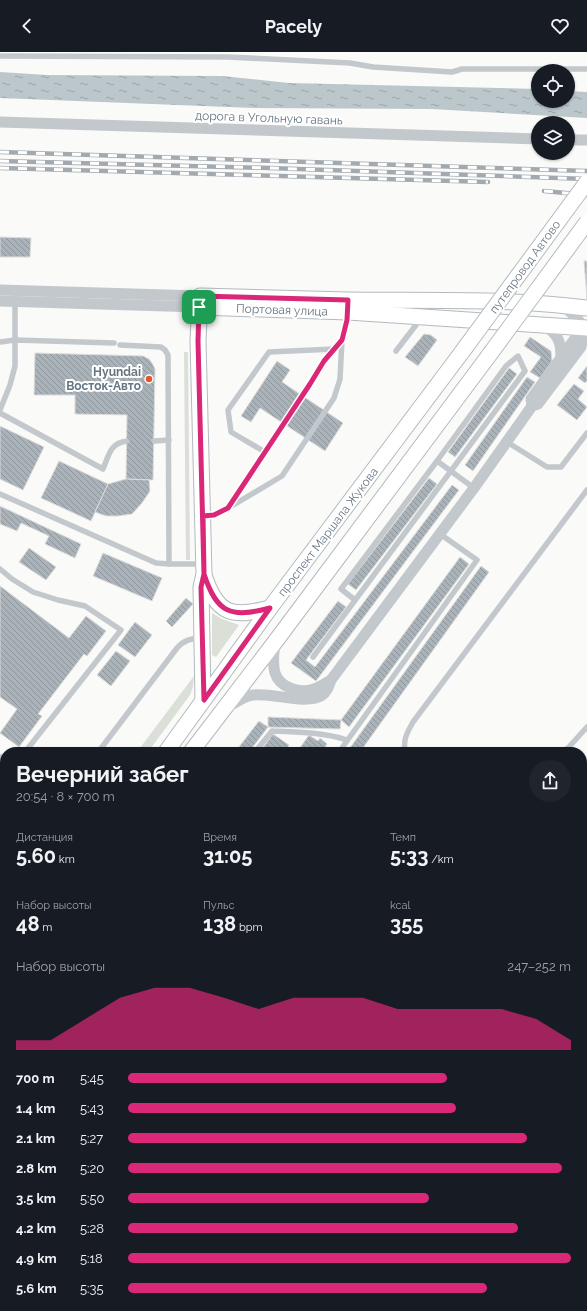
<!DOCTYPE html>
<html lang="ru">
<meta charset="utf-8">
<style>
body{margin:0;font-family:Raleway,sans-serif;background:#20242c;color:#f1f3f6;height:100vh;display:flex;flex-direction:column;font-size:15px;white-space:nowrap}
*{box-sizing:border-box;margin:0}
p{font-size:13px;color:#9ea1a6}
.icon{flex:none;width:22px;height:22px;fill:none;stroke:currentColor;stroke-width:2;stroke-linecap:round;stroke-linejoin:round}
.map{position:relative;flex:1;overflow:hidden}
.side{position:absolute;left:0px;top:695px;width:587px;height:564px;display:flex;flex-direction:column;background:#171b24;border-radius:16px 16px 0 0;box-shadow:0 1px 3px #0004}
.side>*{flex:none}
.controls{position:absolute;left:531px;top:12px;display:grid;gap:8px}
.controls a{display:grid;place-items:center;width:44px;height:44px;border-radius:50%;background:#171b24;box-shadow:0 1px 3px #0004;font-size:20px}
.pin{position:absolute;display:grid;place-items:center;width:34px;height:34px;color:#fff;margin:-17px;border-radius:8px;box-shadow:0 2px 6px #0006}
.round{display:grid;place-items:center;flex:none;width:42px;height:42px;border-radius:21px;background:#20242c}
.headline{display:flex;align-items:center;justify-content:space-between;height:68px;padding:0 16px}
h1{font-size:22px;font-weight:700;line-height:30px}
.metrics{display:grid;grid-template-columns:repeat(3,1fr);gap:6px;height:68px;padding:4px 16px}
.metrics div{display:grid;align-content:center}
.metrics b{font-size:20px;font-weight:700}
.metrics small{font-size:11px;font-weight:400}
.metrics p{font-size:11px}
.chart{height:112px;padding:8px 16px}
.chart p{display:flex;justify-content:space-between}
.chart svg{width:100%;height:72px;margin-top:4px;fill:#db2777;opacity:.7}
ul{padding:0 16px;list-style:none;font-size:13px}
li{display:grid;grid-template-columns:64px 48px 1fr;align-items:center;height:30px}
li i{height:10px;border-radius:5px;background:#db2777}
header{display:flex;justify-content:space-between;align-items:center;height:52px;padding:0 16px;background:#171b24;font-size:18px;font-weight:700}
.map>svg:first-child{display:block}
</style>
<header><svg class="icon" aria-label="back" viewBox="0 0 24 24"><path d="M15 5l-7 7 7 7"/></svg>Pacely<svg class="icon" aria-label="heart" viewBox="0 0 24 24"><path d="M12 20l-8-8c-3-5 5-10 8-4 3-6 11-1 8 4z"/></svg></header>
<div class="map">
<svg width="587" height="1259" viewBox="0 0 587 1259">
<defs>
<pattern id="water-ripples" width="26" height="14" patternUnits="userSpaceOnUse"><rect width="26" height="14" fill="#bbc7cb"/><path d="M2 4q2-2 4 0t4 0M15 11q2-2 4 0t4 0" fill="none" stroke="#9ca6aa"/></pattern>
<pattern id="building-back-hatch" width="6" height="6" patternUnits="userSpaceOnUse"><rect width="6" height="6" fill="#aab3b9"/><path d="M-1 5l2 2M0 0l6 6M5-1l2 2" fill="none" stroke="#8e969c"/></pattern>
</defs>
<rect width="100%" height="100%" fill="#fafaf8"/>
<g fill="#dadfd7">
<path d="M184,300H188L190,508H186Z"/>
<path d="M212,561L222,567L239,573L216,605L212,603Z"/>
<path d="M194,624L193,635L190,643L148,700H137Z"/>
</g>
<path fill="url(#water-ripples)" d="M0,20L47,23L222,24L289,31L538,37V49H568V39L587,40V66L432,57L254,56L0,46Z"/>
<g fill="url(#building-back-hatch)" stroke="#dcdcda">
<path d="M0,185L31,186L30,205H0Z"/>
<path d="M584,209H587V247Z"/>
<path d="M424,282L431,283L437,288L418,314L405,305Z"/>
<path d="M530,285L551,299L552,309L540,326L530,320L541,305L524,294Z"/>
<path d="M35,301L143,304L149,307L152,311L155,317L153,428L126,427L127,363L75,362V343H34Z"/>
<path d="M277,309L290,318L282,330L343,371L325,399L260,356L251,370L241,364Z"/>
<path d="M587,314V329L585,331L578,326Z"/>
<path d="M509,316L517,322L455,405L448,400Z"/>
<path d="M527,325L535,330L473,419L465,413Z"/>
<path d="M574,332L584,339L578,347L587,355L577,368L557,353Z"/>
<path d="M0,374L44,395L23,438L0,427Z"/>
<path d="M59,409L108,432L91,469L41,446Z"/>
<path d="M429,426L437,432L356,538L348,532Z"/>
<path d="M126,427L149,428L150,439L142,451L132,462L118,464H106L95,460L108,432Z"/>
<path d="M452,433L459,438L316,629L291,611L338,549L346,555L306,608L315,615Z"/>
<path d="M0,454L81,492L75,506L45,492L49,484L21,471L17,479L0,472Z"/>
<path d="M29,496L56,515L46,528L19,510Z"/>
<path d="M103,501L162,526L152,549L93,524Z"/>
<path d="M460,505L469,512L349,675L341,668Z"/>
<path d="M481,514L489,520L360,700H347Z"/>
<path d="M0,534L69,586L86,564L106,579L87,604L84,602L38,662L42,664L19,695L0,681L17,657L0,645Z"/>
<path d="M186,546L193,552L172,575L166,569Z"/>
<path d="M135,570L152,583L135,605L118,593Z"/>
<path d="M116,599L130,609L111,634L97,623Z"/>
<path d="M268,665L341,668L340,677L268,675Z"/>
<path d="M259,669L268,675L249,700H235Z"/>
<path d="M273,682L289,693L285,700H260Z"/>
<path d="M309,683L318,689L320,686L327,692L322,700H297Z"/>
<path d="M5,989V1005L0,1012V996Z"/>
<path d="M5,1027V1058L0,1064V1034Z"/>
<path d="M3,1078L5,1080V1089L0,1085V1082Z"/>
<path d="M43,1254H67L63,1259H40Z"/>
<path d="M141,1254H168L175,1259H138Z"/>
<path d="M373,1254H454L450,1259H369Z"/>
</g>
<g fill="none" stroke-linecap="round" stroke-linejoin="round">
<g stroke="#b3babf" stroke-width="17">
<g id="secondary">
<path d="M199,255L348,260L587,276"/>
<path d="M204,523C217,563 232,566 270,556"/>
<path d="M203,648L201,535L204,522L198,289L200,244C249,245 298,247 348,248C427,249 508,246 587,256"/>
<path d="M166,700L270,556L462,300"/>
<path d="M191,700L275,590L490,302"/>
<path d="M582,754L587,753"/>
<path d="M582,770H587"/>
<path d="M0,853H5"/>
<path d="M0,870L5,869"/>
<path d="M0,917L5,911"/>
<path d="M0,952L5,945"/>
</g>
</g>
<g stroke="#c3c8cc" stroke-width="5.5">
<path d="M0,4L228,5L350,11L373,15L452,20L462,17H587"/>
<path d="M0,290L15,288L114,291"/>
<path d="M120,293L161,295L165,298L168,303L169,512H203"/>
<path d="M396,299L416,273L417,265"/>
<path d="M0,358L10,333L15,314V249"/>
<path d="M0,361L103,417C109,403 110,391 127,389"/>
<path d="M154,389L169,388"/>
<path d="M507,390L547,415H561L587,381"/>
<path d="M265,400L231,380L228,358L269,300L334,297"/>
<path d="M0,442L156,511L169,512"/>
<path d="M230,455L282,424L334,346L340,327L342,288"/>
<path d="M203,464L213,463L228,456L310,332L324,309L342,288L347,268L348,261"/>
<path d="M0,517L12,527L33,540L58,548L85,554L121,578L25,700"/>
<path d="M355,548L341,537L437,409L474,436"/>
<path d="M313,605L525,319L518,304L506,314L437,409"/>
<path d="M99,699L177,596C184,588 190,587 200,586"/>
<path d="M255,700L272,679C298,680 322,680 347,688"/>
<path d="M339,700L477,508L440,482"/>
<path d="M405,700C403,687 407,681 413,670L587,438"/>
<path d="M561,700L568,696L587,675"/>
<path d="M0,705H5"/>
<path d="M582,804L587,803"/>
</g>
<g stroke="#c3c8cc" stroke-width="11">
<path d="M0,70L538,87"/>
<path d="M568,88H587"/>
<path d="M0,238L200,244"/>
<path d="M0,249L199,255"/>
<path d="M545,273C557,283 561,288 561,304"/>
<path d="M532,354L531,347L584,274"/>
<path d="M275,590C274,600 272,611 275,621C280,636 300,642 314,637C320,635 326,631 331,628"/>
<path d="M228,655C235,651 244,644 253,643C272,640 304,653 321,644C327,640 329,634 331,628L474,436L532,354L538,352L581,295C587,270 579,268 562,253"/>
</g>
<use href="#secondary" stroke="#fff" stroke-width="15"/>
<g stroke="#a2aab0" stroke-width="4.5">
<g id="rail">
<path d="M0,100L587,119"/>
<path d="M0,109L269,116L587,127"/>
<path d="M0,116L488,130"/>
<path d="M544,139L587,143"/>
<path d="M582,1213L587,1206"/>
</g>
</g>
<use href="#rail" stroke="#fff" stroke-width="3" stroke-dasharray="9" stroke-linecap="butt"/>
<g stroke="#b3babf" stroke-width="17" stroke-linecap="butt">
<g id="secondary-bridge">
<path d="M462,300L587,130"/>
<path d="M490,302L587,170"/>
</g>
</g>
<use href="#secondary-bridge" stroke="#fff" stroke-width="15"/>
</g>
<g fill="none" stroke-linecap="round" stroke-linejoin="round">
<g stroke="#fff" stroke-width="8">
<path id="route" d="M199,255L198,289L204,522C217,562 231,566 270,556L204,648L201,535L204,522L203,464L214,463L228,456L310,332L324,309L342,288L347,268L348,248L200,244L199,255"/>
</g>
<use href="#route" stroke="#db2777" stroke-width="5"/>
</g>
<circle fill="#e4572e" stroke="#fff" stroke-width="1.5" cx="149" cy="327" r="4"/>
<g text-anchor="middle" stroke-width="4" stroke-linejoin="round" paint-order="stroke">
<g font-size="12" fill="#657683" stroke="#fff">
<text transform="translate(269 66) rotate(2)" y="4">дорога в Угольную гавань</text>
<text transform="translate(525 215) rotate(-54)" y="4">путепровод Автово</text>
<text transform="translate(282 258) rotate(2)" y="4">Портовая улица</text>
<text transform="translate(328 480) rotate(-53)" y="4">проспект Маршала Жукова</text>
</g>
<g font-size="12" font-weight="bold" fill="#657683" stroke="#fff" text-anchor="end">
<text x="141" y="324">Hyundai<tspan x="141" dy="14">Восток-Авто</tspan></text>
</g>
</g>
</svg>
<div class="controls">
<a><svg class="icon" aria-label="locate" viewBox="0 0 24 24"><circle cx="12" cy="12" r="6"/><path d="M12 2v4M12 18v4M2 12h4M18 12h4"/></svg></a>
<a><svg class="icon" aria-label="layers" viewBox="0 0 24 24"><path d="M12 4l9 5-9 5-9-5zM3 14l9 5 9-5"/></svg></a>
</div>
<div class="pin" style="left:199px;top:255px;background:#1e9e55"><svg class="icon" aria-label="arrive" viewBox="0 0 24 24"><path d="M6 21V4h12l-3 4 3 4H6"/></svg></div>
<section class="side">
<div class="headline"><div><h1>Вечерний забег</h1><p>20:54 · 8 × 700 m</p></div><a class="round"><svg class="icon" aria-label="share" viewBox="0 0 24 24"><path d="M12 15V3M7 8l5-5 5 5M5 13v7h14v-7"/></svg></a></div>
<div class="metrics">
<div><p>Дистанция</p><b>5.60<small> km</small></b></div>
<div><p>Время</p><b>31:05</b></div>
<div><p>Темп</p><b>5:33<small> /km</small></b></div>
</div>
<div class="metrics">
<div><p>Набор высоты</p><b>48<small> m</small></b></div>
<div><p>Пульс</p><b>138<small> bpm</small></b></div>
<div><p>kcal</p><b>355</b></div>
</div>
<div class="chart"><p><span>Набор высоты</span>247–252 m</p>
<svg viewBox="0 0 160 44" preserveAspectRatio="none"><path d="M0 44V38L10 38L20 25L30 12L40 6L50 6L60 12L70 19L80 12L90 12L100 12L110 19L120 19L130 19L140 19L150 25L160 38V44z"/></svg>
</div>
<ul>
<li><b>700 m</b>5:45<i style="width:72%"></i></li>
<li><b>1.4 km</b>5:43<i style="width:74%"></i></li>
<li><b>2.1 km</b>5:27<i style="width:90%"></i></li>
<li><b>2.8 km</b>5:20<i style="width:98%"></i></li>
<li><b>3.5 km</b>5:50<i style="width:68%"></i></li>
<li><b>4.2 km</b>5:28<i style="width:88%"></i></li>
<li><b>4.9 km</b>5:18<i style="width:100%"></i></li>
<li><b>5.6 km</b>5:35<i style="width:81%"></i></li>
</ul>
</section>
</div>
